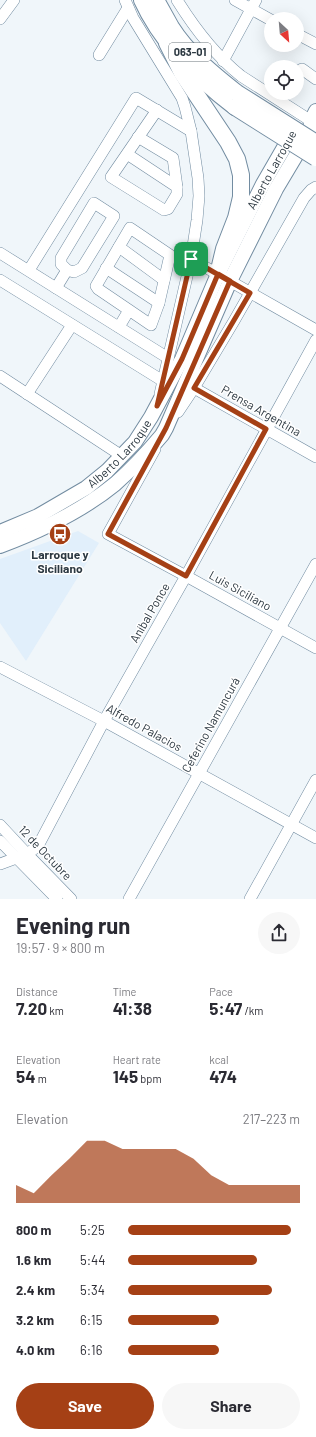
<!DOCTYPE html>
<meta charset="utf-8">
<style>
body{margin:0;font-family:Barlow,sans-serif;background:#f7f7f7;color:#2b2b33;height:100vh;display:flex;flex-direction:column;font-size:15px;white-space:nowrap}
*{box-sizing:border-box;margin:0}
p{font-size:13px;color:#7c7c81}
.icon{flex:none;width:22px;height:22px;fill:none;stroke:currentColor;stroke-width:2;stroke-linecap:round;stroke-linejoin:round}
.map{position:relative;height:899px;overflow:hidden}
.sheet{display:flex;flex-direction:column;background:#fff;flex:1}
.sheet>*{flex:none}
.needle{width:26px;rotate:154deg}
.tools{position:absolute;left:264px;top:12px;display:grid;gap:8px}
.tools a{display:grid;place-items:center;width:40px;height:40px;border-radius:50%;background:#fff;box-shadow:0 4px 16px #0002;font-size:20px}
.pin{position:absolute;display:grid;place-items:center;width:34px;height:34px;color:#fff;margin:-17px;border-radius:8px;box-shadow:0 2px 6px #0006}
.round{display:grid;place-items:center;flex:none;width:42px;height:42px;border-radius:21px;background:#f7f7f7}
.overview{display:flex;align-items:center;justify-content:space-between;height:68px;padding:0 16px}
h1{font-size:22px;font-weight:700;line-height:30px}
.figures{display:grid;grid-template-columns:repeat(3,1fr);gap:6px;height:68px;padding:4px 16px}
.figures div{display:grid;align-content:center}
.figures b{font-size:17px;font-weight:700}
.figures small{font-size:11px;font-weight:400}
.figures p{font-size:11px}
.chart{height:112px;padding:8px 16px}
.chart p{display:flex;justify-content:space-between}
.chart svg{width:100%;height:72px;margin-top:4px;fill:#a54015;opacity:.7}
.cta{display:flex;gap:8px;margin-top:auto;padding:8px 16px}
.cta a{flex:1;height:46px;border-radius:24px;background:#a54015;color:#fff;font-size:16px;font-weight:700;line-height:46px;text-align:center}
.cta a+a{background:#f7f7f7;color:#2b2b33}
ul{padding:0 16px;list-style:none;font-size:13px}
li{display:grid;grid-template-columns:64px 48px 1fr;align-items:center;height:30px}
li i{height:10px;border-radius:5px;background:#a54015}
.map>svg:first-child{display:block}
</style>
<div class="map">
<svg width="316" height="899" viewBox="0 0 316 899">
<rect width="100%" height="100%" fill="#f0f6fa"/>
<path fill="#e1effb" d="M78,531L99,543L26,661L0,623V559Z"/>
<g fill="none" stroke-linecap="round" stroke-linejoin="round">
<g stroke="#728ca1" stroke-width="12">
<g id="minor">
<path d="M125,0L133,18L182,98L185,107L191,131L198,178L199,196L197,220L191,259L160,394"/>
<path d="M177,0C195,29 215,55 241,76L316,124"/>
<path d="M235,0L271,20"/>
<path d="M0,19L14,0"/>
<path d="M297,34L316,44"/>
<path d="M99,55L128,8"/>
<path d="M223,61L256,0"/>
<path d="M297,72L302,69L316,79"/>
<path d="M138,137L173,158L177,187"/>
<path d="M127,154L177,187V194L168,209L164,210L111,177L157,110"/>
<path d="M119,247L164,280"/>
<path d="M0,253L168,358"/>
<path d="M191,259L316,330"/>
<path d="M106,268L159,303"/>
<path d="M29,270L136,98L191,131"/>
<path d="M0,280L163,381"/>
<path d="M56,288L67,270L74,272L82,268L114,216L94,203L61,258V264L67,270"/>
<path d="M119,327L129,310L151,325L159,303L170,255L130,228L96,286L98,289L129,310"/>
<path d="M0,376L122,456"/>
<path d="M194,388L316,457"/>
<path d="M27,394L72,325"/>
<path d="M178,412L194,388L234,321L304,198L311,190L316,187"/>
<path d="M155,449L108,534L186,576L316,648"/>
<path d="M0,667L104,721L316,838"/>
<path d="M0,825L27,854L71,899"/>
<path d="M0,841L57,899"/>
<path d="M0,864L27,854L38,846L104,721L186,576L316,340"/>
<path d="M129,899L316,564"/>
<path d="M250,899L316,780"/>
</g>
</g>
<g stroke="#728ca1" stroke-width="16">
<g id="major">
<path id="s1" d="M0,532L38,516L86,488L107,471L135,442L151,417L182,359L218,274L263,184L293,132"/>
<path d="M0,546C40,531 82,511 115,484C132,469 147,453 162,435L166,428L230,281L276,189L310,132L311,121L316,111"/>
</g>
</g>
<g stroke="#728ca1" stroke-width="18">
<g id="highway">
<path d="M142,0C162,44 197,78 235,107"/>
<path d="M156,0C161,9 166,18 171,27C188,54 213,74 237,93"/>
<path d="M167,43L182,73L228,142L237,159L241,175V197L236,218L224,249L218,274"/>
</g>
</g>
<use href="#minor" stroke="#fff" stroke-width="11"/>
<use href="#major" stroke="#fff" stroke-width="14"/>
<use href="#highway" stroke="#fff" stroke-width="16"/>
<g stroke="#728ca1" stroke-width="18" stroke-linecap="butt">
<g id="highway-bridge">
<path d="M237,93L316,143"/>
<path d="M235,107L316,158"/>
</g>
</g>
<use href="#highway-bridge" stroke="#fff" stroke-width="16"/>
</g>
<g fill="none" stroke-linecap="round" stroke-linejoin="round">
<g stroke="#fff" stroke-width="8">
<path id="route" d="M191,259L157,406L182,359L218,274L230,281L166,428L108,534L186,576L266,429L194,388L250,293L191,259"/>
</g>
<use href="#route" stroke="#a54015" stroke-width="5"/>
</g>
<defs>
<g id="bus-disc" transform="scale(1.15)"><circle r="9.5" fill="#a54015" stroke="#fff"/><path d="M-5-6H5V4H4V6H2V4H-2V6H-4V4H-5ZM-3.5-4V0h7V-4ZM-3.5 1.2v1.5H-2V1.2ZM2 1.2v1.5H3.5V1.2Z" fill="#fff"/></g>
</defs>
<g fill-rule="evenodd">
<use href="#bus-disc" x="60" y="534"/>
</g>
<g text-anchor="middle" stroke-width="3" stroke-linejoin="round" paint-order="stroke">
<rect fill="#fff" stroke="#6b747a" stroke-width="1" x="169" y="43" width="42" height="18" rx="3"/>
<g font-size="11" font-weight="bold" fill="#2c3841">
<text x="190" y="56">063-01</text>
</g>
<g font-size="12" fill="#2c3841" stroke="#fff">
<text transform="translate(272 170) rotate(-61)" y="4">Alberto Larroque</text>
<text transform="translate(261 411) rotate(30)" y="4">Prensa Argentina</text>
<text dy="4" stroke="none"><textPath href="#s1" startOffset="145">Alberto Larroque</textPath></text>
<text transform="translate(240 591) rotate(29)" y="4">Luis Siciliano</text>
<text transform="translate(150 613) rotate(-60)" y="4">Aníbal Ponce</text>
<text transform="translate(211 725) rotate(-61)" y="4">Ceferino Namuncurá</text>
<text transform="translate(144 728) rotate(29)" y="4">Alfredo Palacios</text>
<text transform="translate(45 853) rotate(46)" y="4">12 de Octubre</text>
</g>
<g font-size="12" font-weight="bold" fill="#2c3841" stroke="#fff">
<text x="60" y="559">Larroque y<tspan x="60" dy="14">Siciliano</tspan></text>
</g>
</g>
</svg>
<div class="tools">
<a><svg class="needle" viewBox="-14 -14 28 28"><path d="M0-13l5 13h-10z" fill="#e53935"/><path d="M0 13l5-13h-10z" fill="#7c7c81"/></svg></a>
<a><svg class="icon" aria-label="locate" viewBox="0 0 24 24"><circle cx="12" cy="12" r="6"/><path d="M12 2v4M12 18v4M2 12h4M18 12h4"/></svg></a>
</div>
<div class="pin" style="left:191px;top:259px;background:#1e9e55"><svg class="icon" aria-label="arrive" viewBox="0 0 24 24"><path d="M6 21V4h12l-3 4 3 4H6"/></svg></div>
</div>
<section class="sheet">
<div class="overview"><div><h1>Evening run</h1><p>19:57 · 9 × 800 m</p></div><a class="round"><svg class="icon" aria-label="share" viewBox="0 0 24 24"><path d="M12 15V3M7 8l5-5 5 5M5 13v7h14v-7"/></svg></a></div>
<div class="figures">
<div><p>Distance</p><b>7.20<small> km</small></b></div>
<div><p>Time</p><b>41:38</b></div>
<div><p>Pace</p><b>5:47<small> /km</small></b></div>
</div>
<div class="figures">
<div><p>Elevation</p><b>54<small> m</small></b></div>
<div><p>Heart rate</p><b>145<small> bpm</small></b></div>
<div><p>kcal</p><b>474</b></div>
</div>
<div class="chart"><p><span>Elevation</span>217–223 m</p>
<svg viewBox="0 0 160 44" preserveAspectRatio="none"><path d="M0 44V33L10 38L20 27L30 17L40 6L50 6L60 11L70 11L80 11L90 11L100 17L110 27L120 33L130 33L140 33L150 33L160 33V44z"/></svg>
</div>
<ul>
<li><b>800 m</b>5:25<i style="width:95%"></i></li>
<li><b>1.6 km</b>5:44<i style="width:75%"></i></li>
<li><b>2.4 km</b>5:34<i style="width:84%"></i></li>
<li><b>3.2 km</b>6:15<i style="width:53%"></i></li>
<li><b>4.0 km</b>6:16<i style="width:53%"></i></li>
</ul>
<div class="cta"><a>Save</a><a>Share</a></div>
</section>
